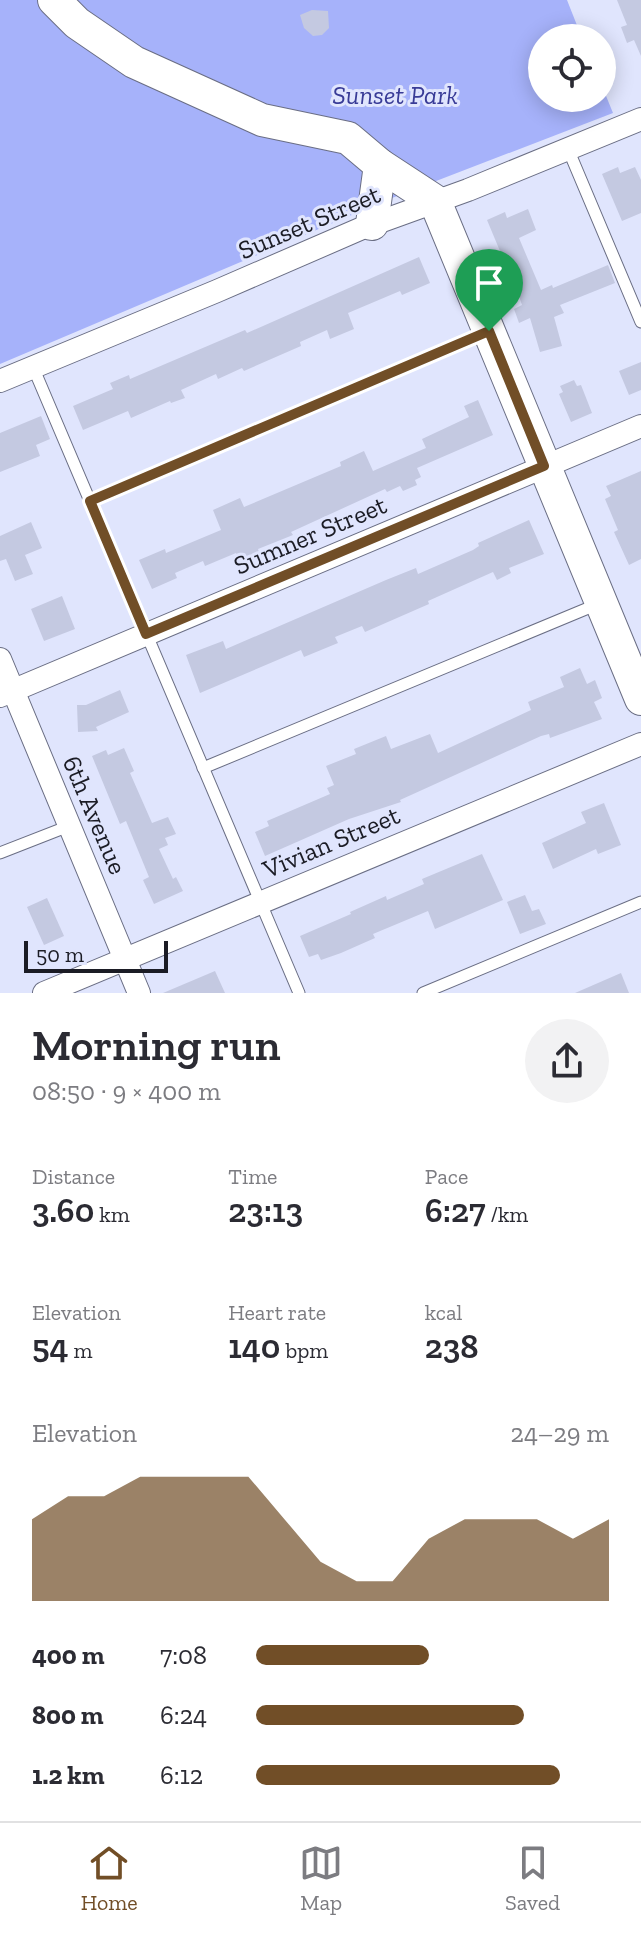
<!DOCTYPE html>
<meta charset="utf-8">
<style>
body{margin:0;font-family:"Zilla Slab",serif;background:#f2f2f3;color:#2b2b33;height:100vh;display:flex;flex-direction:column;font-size:30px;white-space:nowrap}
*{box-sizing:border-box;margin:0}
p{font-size:26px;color:#7c7c81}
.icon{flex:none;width:44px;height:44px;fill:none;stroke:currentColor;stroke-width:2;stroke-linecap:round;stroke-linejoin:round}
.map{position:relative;height:993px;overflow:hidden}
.details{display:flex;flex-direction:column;background:#fff;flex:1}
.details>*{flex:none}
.buttons{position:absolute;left:528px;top:24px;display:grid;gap:16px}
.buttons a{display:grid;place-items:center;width:88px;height:88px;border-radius:50%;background:#fff;box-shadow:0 4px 20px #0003;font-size:40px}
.scale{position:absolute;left:24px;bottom:20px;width:144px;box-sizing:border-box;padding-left:8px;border:4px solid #1b1c25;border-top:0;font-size:22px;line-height:28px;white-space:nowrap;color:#1b1c25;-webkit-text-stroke:6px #e0e5fd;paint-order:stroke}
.pin{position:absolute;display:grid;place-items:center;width:68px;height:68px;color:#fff;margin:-82px -34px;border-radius:50% 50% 50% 0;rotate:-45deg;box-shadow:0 0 8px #0007}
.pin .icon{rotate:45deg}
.round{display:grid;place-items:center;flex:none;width:84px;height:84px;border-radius:42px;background:#f2f2f3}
.headline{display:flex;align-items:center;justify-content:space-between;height:136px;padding:0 32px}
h1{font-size:44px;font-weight:600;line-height:60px}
.stats{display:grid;grid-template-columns:repeat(3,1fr);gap:12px;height:136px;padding:8px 32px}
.stats div{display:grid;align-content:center}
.stats b{font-size:34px;font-weight:600}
.stats small{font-size:22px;font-weight:400}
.stats p{font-size:22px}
.chart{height:224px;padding:16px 32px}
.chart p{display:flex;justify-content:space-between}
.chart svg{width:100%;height:144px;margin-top:8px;fill:#714e27;opacity:.7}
ul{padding:0 32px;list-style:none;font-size:26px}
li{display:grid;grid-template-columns:128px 96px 1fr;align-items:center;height:60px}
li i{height:20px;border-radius:10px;background:#714e27}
.tab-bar{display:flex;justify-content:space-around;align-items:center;height:112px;border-top:2px solid #e1e1e2;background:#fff;font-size:22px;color:#7c7c81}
.tab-bar a{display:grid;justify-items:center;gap:4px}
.tab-bar .current{color:#714e27}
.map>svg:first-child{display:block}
</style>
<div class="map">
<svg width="641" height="993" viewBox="0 0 641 993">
<rect width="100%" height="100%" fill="#e0e5fd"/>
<path fill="#a6b2fa" d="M0,0H567L582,38H542V98H602V86L613,113L392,198L0,364Z"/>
<g fill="#c4c9e1">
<path d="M617,0H641V56L634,40L627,43L621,27L627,25Z"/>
<path d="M312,10L328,11L329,28L322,35L313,36L304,28L300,15Z"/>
<path d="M618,167L620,173L635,167L641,180V213L622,221L602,174Z"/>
<path d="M528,209L536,230L519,238L541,290L552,285L553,288L608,265L615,283L560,305L564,313L554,317L562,346L540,352L530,318L519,323L514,309L522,305L520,299L487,220L505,212L507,218Z"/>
<path d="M419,257L430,283L402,295L400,291L348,313L354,329L330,339L327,330L300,342L301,346L244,371L242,368L218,379L216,374L181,390L185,398L171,403L170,401L131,418L128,411L83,430L73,406L113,389L110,383L129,375L130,379L245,330L247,333Z"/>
<path d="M641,362V390L629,395L619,371Z"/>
<path d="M574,380L577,386L581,385L592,413L571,422L559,394L563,392L560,386Z"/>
<path d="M478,400L493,435L417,468L421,477L415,480L417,485L403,491L400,486L387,492L385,489L291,532L293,535L258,549L259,552L243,559L241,554L237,555L236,553L205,566L203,561L175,573L177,578L152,589L139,560L165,549L166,553L221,530L213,510L240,498L244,507L341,466L340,462L364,451L373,471L426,448L422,439L469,417L464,406Z"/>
<path d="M41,416L50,439L36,445L40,456L0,472V433Z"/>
<path d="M641,471V559L629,565L614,532L618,530L605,499L611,496L606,486Z"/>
<path d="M529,520L544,554L509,568L511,573L497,580L493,572L428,601L429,604L365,632L362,626L335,637L338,643L304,657L301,650L200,693L186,655L223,641L226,649L386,580L416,568L418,574L473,550L479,546L478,543Z"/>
<path d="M31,522L42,548L25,555L33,574L15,581L6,559L0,561V536Z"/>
<path d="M62,596L75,629L44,641L31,609Z"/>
<path d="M580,668L587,684L595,680L602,698L594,702L602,719L550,738L549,734L541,736L400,800L401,802L349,819L265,856L255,832L269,826L267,821L330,794L327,788L334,785L326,766L356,754L354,749L386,736L391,749L430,734L438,753L531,710L528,702L564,687L560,677Z"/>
<path d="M120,690L129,712L96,727L98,731L78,732L77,705H86Z"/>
<path d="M124,748L134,771L130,773L152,823L168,817L176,834L165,838L168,845L159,849L173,879L176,877L183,891L154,904L143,880L149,877L126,821L120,824L92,756L106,750L108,755Z"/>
<path d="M604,803L621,845L598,854L596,849L553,869L542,843L586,823L581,812Z"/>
<path d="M482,854L503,900L435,929L428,911L373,934L375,938L341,953L321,960L318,954L309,957L300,936L351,914L350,912L386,896L387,900L424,884L422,879Z"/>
<path d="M525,895L532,911L539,909L546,924L520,934L507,902Z"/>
<path d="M47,898L64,936L44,945L27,907Z"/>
<path d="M215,971L225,993H163Z"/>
<path d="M621,973L629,993H575Z"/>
</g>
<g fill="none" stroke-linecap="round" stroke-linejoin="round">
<g stroke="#6a6e84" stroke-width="13">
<g id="lane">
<path d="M568,149L641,322"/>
<path d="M33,367L299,993"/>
<path d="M90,501L487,332"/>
<path d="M203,768L598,604"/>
<path d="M0,853L69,826"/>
<path d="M423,993L641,902"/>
</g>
</g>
<g stroke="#6a6e84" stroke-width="24">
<g id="street">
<path d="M0,381L217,291L360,229L468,190L641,119"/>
<path d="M0,659L139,993"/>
<path d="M0,696L641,426"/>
<path d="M44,993L641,744"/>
</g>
</g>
<g stroke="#6a6e84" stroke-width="34">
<g id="secondary">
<path d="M54,0L77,23L134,62L262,120L348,138L380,165L435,201L641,699"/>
<path d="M372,224L380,165"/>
</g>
</g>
<use href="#lane" stroke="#fff" stroke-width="11"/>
<use href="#street" stroke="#fff" stroke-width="22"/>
<use href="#secondary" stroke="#fff" stroke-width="32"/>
</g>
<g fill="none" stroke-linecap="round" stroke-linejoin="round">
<g stroke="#fff" stroke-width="16">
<path id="route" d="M489,331L544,466L146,634L90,501Z"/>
</g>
<use href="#route" stroke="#714e27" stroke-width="10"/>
</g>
<g text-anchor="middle" stroke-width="6" stroke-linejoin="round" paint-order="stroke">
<g font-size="26" font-style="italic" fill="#383b97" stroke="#e0e5fd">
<text x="395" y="104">Sunset Park</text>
</g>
<g font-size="26" fill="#1b1c25" stroke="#e0e5fd">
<text transform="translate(309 222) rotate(-23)" y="9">Sunset Street</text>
<text transform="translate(310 535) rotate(-23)" y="9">Sumner Street</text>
<text transform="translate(95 815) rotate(67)" y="9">6th Avenue</text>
<text transform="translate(331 842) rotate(-23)" y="9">Vivian Street</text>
</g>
</g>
</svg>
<div class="buttons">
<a><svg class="icon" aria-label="locate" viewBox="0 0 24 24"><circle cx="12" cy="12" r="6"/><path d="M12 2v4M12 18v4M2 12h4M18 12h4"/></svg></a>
</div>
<div class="scale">50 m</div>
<div class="pin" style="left:489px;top:331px;background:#1e9e55"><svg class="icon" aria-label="arrive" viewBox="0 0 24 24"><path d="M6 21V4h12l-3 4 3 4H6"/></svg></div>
</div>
<section class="details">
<div class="headline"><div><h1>Morning run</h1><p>08:50 · 9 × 400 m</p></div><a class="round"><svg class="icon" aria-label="share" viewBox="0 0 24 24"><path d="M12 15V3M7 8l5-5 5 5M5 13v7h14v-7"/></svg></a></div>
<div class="stats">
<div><p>Distance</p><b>3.60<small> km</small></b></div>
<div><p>Time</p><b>23:13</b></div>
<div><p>Pace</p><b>6:27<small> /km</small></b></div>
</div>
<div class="stats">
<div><p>Elevation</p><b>54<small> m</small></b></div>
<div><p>Heart rate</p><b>140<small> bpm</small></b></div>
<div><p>kcal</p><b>238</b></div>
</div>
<div class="chart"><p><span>Elevation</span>24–29 m</p>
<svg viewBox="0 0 160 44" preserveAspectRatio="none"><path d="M0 44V19L10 12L20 12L30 6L40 6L50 6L60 6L70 19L80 32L90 38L100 38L110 25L120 19L130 19L140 19L150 25L160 19V44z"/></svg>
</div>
<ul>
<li><b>400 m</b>7:08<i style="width:49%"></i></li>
<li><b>800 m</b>6:24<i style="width:76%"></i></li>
<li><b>1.2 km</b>6:12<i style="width:86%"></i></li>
</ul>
</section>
<nav class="tab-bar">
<a class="current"><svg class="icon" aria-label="home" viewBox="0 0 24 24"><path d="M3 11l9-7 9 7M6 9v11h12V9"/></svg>Home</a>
<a><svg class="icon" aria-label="map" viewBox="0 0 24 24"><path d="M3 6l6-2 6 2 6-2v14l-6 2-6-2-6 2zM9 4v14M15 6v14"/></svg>Map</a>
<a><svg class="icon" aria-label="saved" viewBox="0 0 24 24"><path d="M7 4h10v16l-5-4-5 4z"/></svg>Saved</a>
</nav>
